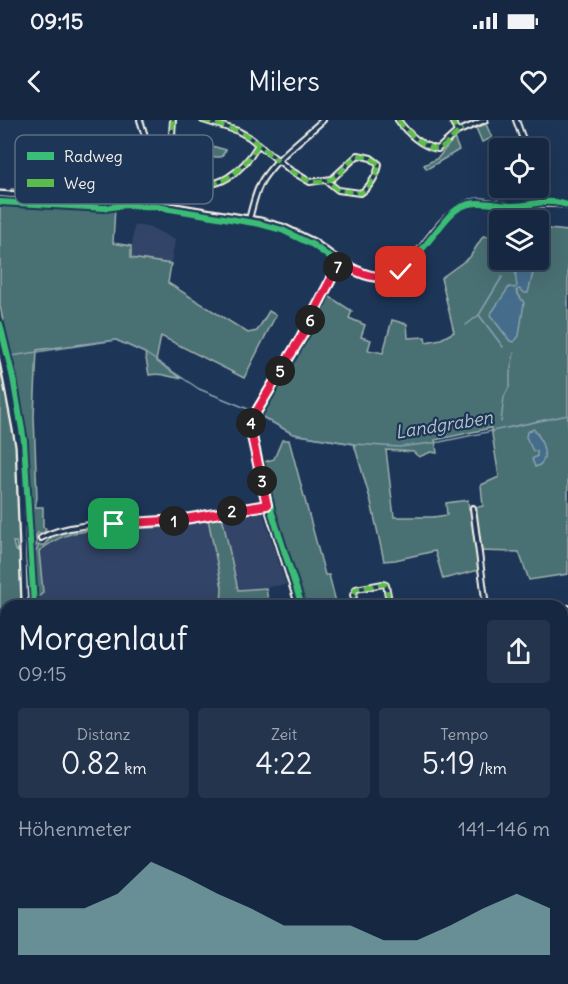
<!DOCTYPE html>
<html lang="de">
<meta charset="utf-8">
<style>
body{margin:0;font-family:Delius,sans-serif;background:#23344c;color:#f1f3f6;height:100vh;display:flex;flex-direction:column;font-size:22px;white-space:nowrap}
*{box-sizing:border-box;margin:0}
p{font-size:20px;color:#9ea6b1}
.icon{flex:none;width:33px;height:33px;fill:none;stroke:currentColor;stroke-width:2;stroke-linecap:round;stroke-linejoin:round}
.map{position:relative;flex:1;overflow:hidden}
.panel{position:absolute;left:0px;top:480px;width:568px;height:384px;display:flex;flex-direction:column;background:#162841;border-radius:18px 18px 0 0;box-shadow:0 6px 24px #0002,0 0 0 2px #35445a}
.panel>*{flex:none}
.tools{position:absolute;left:489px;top:18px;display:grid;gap:12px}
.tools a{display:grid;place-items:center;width:60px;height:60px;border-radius:6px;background:#162841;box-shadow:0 6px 24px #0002,0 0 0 2px #35445a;font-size:30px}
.pin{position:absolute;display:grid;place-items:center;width:51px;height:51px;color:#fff;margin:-26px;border-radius:12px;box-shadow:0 3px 9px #0006}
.km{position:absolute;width:30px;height:30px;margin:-15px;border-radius:50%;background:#222;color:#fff;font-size:16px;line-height:30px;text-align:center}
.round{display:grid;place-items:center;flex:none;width:63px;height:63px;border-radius:6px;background:#23344c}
.summary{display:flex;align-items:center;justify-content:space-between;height:102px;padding:0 18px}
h1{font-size:33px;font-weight:600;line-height:45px}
.stats{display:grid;grid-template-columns:repeat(3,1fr);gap:9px;height:102px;padding:6px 18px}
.stats div{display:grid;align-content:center;border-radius:6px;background:#23344c;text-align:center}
.stats b{font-size:30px;font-weight:600}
.stats small{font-size:16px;font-weight:400}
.stats p{font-size:16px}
.chart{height:168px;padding:12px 18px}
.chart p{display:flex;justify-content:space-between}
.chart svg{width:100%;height:108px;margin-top:6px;fill:#8bbbb9;opacity:.7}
.status{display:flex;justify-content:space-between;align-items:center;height:42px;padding:0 30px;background:#162841;direction:ltr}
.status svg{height:16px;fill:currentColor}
header{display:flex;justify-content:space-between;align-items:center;height:78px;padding:0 18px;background:#162841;font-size:27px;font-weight:600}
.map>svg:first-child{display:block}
</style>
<div class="status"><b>09:15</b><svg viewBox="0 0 49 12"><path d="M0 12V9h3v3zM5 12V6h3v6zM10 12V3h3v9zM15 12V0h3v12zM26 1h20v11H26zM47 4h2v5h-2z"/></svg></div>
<header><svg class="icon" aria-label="back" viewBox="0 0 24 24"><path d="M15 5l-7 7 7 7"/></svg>Milers<svg class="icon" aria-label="heart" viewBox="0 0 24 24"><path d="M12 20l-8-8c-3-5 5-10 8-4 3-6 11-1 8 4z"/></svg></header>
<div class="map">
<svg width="568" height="864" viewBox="0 0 568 864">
<rect width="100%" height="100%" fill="#1d3557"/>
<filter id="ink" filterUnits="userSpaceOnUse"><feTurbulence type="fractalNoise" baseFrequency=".0167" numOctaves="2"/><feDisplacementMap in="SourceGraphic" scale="12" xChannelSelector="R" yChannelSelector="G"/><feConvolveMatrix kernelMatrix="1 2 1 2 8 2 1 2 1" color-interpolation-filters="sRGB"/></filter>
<g filter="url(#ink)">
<g fill="#304468">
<path d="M134,105L150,107L175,120L171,144L131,138Z"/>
<path d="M262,390L286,465L238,470L222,396Z"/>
<path d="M208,398L222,467L221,486H38L37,432L53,418L77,411Z"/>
<path d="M0,805H6V858H36L39,864H0Z"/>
</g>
<g fill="#4a7073" stroke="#9fb0ae" stroke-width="1.5" fill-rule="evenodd">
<path d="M486,4L492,18L482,22L476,8Z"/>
<path d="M454,18L459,30L427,49L424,45L438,38Z"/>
<path d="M205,24L226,30L221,37H207L202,30Z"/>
<path d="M149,57L151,59L150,64L155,79L152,81L11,73V69L129,76L146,74Z"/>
<path d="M0,84H29L107,90L115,87L113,123L131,126V138L171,144L168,163L248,213L257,211L269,191L276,195L244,258L161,216L156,241L181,258C167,258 166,252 149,255L145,233L116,220L37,230L34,296L37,378L35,387H43V407L46,409L44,413H38L36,416L37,425L32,430L30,429L26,334L15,260L0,186Z"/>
<path d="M539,108L568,111V454L529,460L519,432L477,431L479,450L443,459L435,431L395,440L384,441L371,382L354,324L293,314L257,294L294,239L327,175L352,191L349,198L365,205L361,217L371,220L368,230L383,233L392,200L407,204L408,218L425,217L426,222L441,219L454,212L441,158L470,137L483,116L499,117L500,140H538ZM491,308L499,357L481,365L483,386L469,389L468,380L446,383L447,395L433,397H394L386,330L413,332L419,337L431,332L437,333L435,320Z"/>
<path d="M9,246L20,298L25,340L29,429L27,430L23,339L7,247Z"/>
<path d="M0,247H2L16,316L19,344L22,404L20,430H17L16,422H13L15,430L20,433L21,486H6V639L0,638Z"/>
<path d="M282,320H289L325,455H329L337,486H301L272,394L264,342L274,339Z"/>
<path d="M208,396L209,398L222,396L238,470L266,468L269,486H221L222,467L208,399L166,407L102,410L101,412H96L95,410C69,413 61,415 39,431L43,472L40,476L34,475L31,432L36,431L39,425H44L53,415L76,409L159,403Z"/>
<rect x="0" y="653" width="6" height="152"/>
<path d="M568,753V776L565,781L563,780V754Z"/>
<path d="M287,858H422L421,862L311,864Z"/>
</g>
<g fill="#446d8b" stroke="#8aa2b0" stroke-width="1.5">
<path d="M525,140H536V141L528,173H525L519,169L516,171L524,183L519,216L514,222L510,221L490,195L509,167L515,168L517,166C514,152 515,149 525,140Z"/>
<path d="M534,309C542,319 552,342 535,347L532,339L537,336V331H533L526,317L527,312Z"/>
</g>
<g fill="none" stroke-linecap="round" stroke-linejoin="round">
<g stroke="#8aa2b0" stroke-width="1.5">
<path d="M0,80H5"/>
<path d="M11,80H25"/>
<path d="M31,80L85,84"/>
<path d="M89,85H111"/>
<path d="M479,195L503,227"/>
<path d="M466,205L479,195L502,157"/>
<path d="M11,236L116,220L145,233L199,269L253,291"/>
<path d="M257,294L293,314L354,324L399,327L440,322L568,295"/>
<path d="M501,302L504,277L510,265V253L514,233"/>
<path d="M562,757L568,755"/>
</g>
<g stroke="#f4f1e8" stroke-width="8">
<g id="minor">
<path d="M140,0L156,51L151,65L158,84"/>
<path d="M173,0L172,14L189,54C214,80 245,47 258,25"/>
<path d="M203,0L238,11L249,17L290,50L310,62L332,59L358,35L371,38L379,44C378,54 369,69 360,73L338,70L327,61"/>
<path d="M398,0C407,13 422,27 438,29L457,12L485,0"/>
<path d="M452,0L457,12"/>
<path d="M516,0L526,28"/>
<path d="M538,67L543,82"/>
<path d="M249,99C253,86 255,71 263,59C279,35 303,19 323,0"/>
<path d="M473,388L486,486"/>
<path d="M41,418C75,399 137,405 177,400C207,397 237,389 267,385"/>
<path d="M356,486L353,475L356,469L383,464L386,465L390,486"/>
<path d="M562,489L568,488"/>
<path d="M562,603L568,604"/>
<path d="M562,636H568"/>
<path d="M0,645H6"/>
<path d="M0,806H6"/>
<path d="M49,858L50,864"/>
<path d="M239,858L241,864"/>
<path d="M134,862L167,858"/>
</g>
</g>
<g stroke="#f4f1e8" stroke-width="9">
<g id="secondary">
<path d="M0,74L158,84L261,101L283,107L314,122L341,142L365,154L376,158H386L401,152C422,133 443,90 470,83C485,79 501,87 517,86C537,85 547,81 568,85"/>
<path d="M0,226L19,326L25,486"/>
<path d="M299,486L267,385L251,305L258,287L300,219L341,142"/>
<path d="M56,858L60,864"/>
<path d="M559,858L568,864"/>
</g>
</g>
<use href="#minor" stroke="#1d3557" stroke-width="4"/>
<use href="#secondary" stroke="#1d3557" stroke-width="4.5"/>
<g stroke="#5cbc4b" stroke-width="4.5" stroke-dasharray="9 4.5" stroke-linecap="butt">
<path d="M173,0L172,14L189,54C214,80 245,47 258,25"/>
<path d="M203,0L238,11L249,17L278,41"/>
<path d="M398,0C404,9 429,34 441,28C449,24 453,14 463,10"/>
<path d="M452,0L457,12"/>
<path d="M290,50C306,63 325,68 341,52C346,46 351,40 358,35L371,38L379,44C378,54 369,69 360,73L338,70L327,61"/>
<path d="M356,486L353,475L356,469L383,464L386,465L390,486"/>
<path d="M62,858L66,864"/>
<path d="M551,858L560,864"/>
</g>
<g stroke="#1d3557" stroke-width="10">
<g id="cycleway">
<path d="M0,82L105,88L125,85L158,87L260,104L282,110L313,125L343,147"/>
<path d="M341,142C395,176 407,147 440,107C446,100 451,92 459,88C477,78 495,86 513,86C524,86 535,83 545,82C553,81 560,83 568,85"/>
<path d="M0,204L13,258L24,321L34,486"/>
<path d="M302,486L272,393L254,315V302L306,214L337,152L345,145"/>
</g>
</g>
<use href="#cycleway" stroke="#3abd76" stroke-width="6"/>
</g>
</g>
<g fill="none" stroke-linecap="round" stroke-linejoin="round" filter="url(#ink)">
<g stroke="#fff" stroke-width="12">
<path id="route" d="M114,404L179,400L267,385L251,312L252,299L300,219L339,144L340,142C362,155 377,162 401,152"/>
</g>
<use href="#route" stroke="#e11d48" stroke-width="8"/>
</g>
<g text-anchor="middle" stroke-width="4.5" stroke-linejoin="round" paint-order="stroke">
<g font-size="18" font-style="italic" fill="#b6c3c7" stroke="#1d3557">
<text transform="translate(444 305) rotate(-9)" y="6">Landgraben</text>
</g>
</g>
<rect x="15" y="15" width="198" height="69" rx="9" fill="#1d3557" stroke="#5e6d82" stroke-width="1.5"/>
<rect x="27" y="32" width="27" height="8" fill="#3abd76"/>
<rect x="27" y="59" width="27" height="8" fill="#5cbc4b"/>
<g font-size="16" fill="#f4f1e8">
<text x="64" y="42">Radweg</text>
<text x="64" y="69">Weg</text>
</g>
</svg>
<div class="tools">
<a><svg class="icon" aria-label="locate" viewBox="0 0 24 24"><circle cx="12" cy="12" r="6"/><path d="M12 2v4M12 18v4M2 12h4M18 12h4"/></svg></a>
<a><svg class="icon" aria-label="layers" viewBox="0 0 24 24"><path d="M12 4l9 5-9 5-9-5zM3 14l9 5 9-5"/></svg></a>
</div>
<div class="pin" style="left:114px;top:404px;background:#1e9e55"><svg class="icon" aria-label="arrive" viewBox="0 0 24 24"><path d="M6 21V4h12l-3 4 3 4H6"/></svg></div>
<div class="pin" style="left:401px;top:152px;background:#d93025"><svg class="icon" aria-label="check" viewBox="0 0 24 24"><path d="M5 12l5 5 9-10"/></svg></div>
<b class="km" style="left:174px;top:401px">1</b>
<b class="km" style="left:232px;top:391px">2</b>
<b class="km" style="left:262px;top:361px">3</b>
<b class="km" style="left:251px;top:303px">4</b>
<b class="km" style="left:280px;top:251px">5</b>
<b class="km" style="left:310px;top:200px">6</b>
<b class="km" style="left:338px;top:147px">7</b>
<section class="panel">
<div class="summary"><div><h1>Morgenlauf</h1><p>09:15</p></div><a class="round"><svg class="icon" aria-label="share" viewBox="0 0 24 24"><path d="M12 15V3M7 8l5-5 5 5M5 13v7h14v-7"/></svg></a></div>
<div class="stats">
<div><p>Distanz</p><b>0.82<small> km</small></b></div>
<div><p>Zeit</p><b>4:22</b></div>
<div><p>Tempo</p><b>5:19<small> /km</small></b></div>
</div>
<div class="chart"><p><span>Höhenmeter</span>141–146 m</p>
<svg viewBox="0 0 160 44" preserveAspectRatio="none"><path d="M0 44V25L10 25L20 25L30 19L40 6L50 12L60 19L70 25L80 32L90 32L100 32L110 38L120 38L130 32L140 25L150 19L160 25V44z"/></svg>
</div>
</section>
</div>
